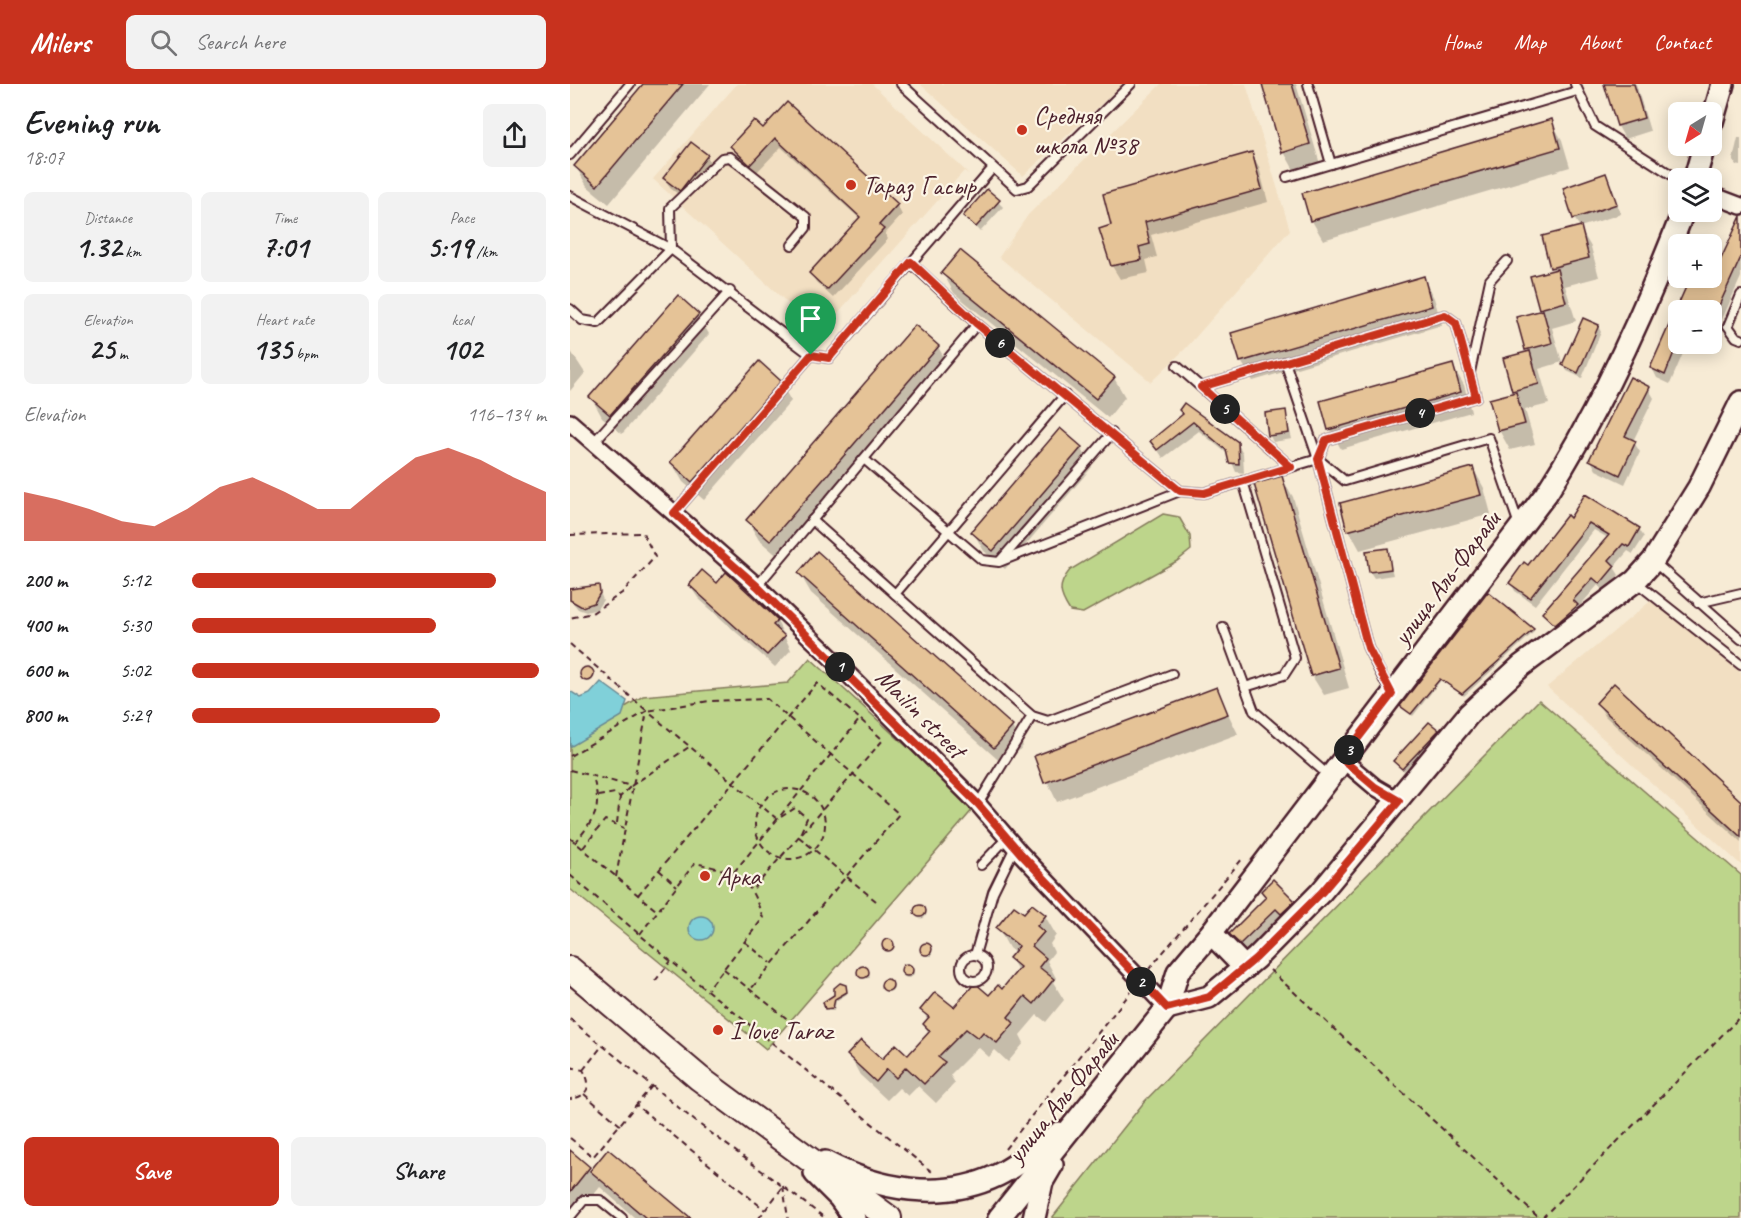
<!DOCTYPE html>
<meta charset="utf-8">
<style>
body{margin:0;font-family:Caveat,sans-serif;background:#f2f2f2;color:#202124;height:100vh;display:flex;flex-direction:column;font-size:22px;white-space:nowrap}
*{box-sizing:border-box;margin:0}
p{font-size:20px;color:#757577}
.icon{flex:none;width:33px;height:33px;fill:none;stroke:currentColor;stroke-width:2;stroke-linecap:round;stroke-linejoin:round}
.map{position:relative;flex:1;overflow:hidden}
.side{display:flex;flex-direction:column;background:#fff;width:570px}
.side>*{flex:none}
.needle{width:39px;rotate:217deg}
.fabs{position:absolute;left:1098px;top:18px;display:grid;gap:12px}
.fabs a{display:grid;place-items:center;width:54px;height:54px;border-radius:9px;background:#fff;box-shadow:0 3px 15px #0003;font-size:30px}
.pin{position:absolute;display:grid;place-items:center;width:51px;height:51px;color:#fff;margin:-62px -26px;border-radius:50% 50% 50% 0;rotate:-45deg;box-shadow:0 0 6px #0007}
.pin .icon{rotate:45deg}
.km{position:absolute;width:30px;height:30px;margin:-15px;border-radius:50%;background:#222;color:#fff;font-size:16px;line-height:30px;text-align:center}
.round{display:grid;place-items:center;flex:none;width:63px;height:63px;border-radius:9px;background:#f2f2f2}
.summary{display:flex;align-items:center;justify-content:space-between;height:102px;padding:0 24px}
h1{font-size:33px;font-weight:700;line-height:45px}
.figures{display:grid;grid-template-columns:repeat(3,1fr);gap:9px;height:102px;padding:6px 24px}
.figures div{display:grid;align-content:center;border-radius:9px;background:#f2f2f2;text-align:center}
.figures b{font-size:30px;font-weight:700}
.figures small{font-size:16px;font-weight:400}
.figures p{font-size:16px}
.chart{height:168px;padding:12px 24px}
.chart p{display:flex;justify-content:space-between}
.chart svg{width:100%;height:108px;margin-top:6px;fill:#c8321e;opacity:.7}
.cta{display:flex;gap:12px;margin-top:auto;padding:12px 24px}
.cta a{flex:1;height:69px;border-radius:9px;background:#c8321e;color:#fff;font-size:24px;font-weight:700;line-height:69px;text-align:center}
.cta a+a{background:#f2f2f2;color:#202124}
ul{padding:0 24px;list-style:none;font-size:20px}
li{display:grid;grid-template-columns:96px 72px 1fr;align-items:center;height:45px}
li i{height:15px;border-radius:8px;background:#c8321e}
header{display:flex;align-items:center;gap:36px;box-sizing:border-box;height:84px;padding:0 30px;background:#c8321e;color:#fff}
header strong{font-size:28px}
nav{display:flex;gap:33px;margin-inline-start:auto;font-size:21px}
.search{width:420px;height:54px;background:#f2f2f2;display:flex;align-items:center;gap:15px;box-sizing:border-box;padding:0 21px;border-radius:9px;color:#757577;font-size:22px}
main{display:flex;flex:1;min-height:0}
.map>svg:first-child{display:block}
</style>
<header>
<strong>Milers</strong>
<div class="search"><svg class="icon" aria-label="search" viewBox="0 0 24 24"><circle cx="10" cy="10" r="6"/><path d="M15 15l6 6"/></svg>Search here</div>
<nav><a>Home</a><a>Map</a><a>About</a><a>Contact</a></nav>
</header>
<main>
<section class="side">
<div class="summary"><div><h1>Evening run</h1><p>18:07</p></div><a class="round"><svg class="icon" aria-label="share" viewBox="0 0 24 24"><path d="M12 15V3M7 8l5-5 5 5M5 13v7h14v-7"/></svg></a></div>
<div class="figures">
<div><p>Distance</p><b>1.32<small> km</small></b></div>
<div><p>Time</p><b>7:01</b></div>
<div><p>Pace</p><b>5:19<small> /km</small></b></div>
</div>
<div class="figures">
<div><p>Elevation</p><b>25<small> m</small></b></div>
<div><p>Heart rate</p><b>135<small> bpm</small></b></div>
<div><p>kcal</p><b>102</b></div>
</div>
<div class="chart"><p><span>Elevation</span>116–134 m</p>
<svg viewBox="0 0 160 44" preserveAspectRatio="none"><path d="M0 44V24L10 27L20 31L30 36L40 38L50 31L60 22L70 18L80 24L90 31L100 31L110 20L120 10L130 6L140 11L150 18L160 24V44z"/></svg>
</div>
<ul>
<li><b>200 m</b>5:12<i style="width:86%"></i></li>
<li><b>400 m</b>5:30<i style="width:69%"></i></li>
<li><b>600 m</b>5:02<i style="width:98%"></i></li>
<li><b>800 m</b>5:29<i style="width:70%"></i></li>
</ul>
<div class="cta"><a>Save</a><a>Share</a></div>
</section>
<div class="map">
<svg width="1171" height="1134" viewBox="0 0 1171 1134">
<rect width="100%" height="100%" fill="#f7ebd5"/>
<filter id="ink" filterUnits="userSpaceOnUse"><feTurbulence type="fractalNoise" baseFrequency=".0167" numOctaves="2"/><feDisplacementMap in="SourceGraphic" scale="12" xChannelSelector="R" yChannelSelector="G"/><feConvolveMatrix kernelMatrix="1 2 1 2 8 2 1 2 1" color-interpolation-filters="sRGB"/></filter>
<g filter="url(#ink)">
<g fill="#f2dfc2">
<path d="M167,0H302L399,90L394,87L250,249L83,95Z"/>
<path d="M350,0H553L453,92Z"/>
<path d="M591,0H676L720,146L617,263L581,298L429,173L458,131Z"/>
<path d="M1083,515L1171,589V781L977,603Z"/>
</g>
<g fill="#bdd58b" stroke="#847a5b" stroke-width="1.5">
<path d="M593,430L609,433L620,452L621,466L607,477L513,529L500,527C489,510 487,502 500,486Z"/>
<path d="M240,574L404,724L196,965L0,805V657L73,612L218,599Z"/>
<path d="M969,616L1171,791V1134H482L575,1017Z"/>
</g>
<g fill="#80d0d9" stroke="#6a8993" stroke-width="1.5">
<path d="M31,598L57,617L52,632L0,663V607L11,614L20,610Z"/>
<circle cx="131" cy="844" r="12"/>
</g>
<g fill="#0003">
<path d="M75,0H140L39,120L17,102L6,83Z"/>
<path d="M693,0H726L750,80L725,88L714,68Z"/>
<path d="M1035,0H1066L1080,47L1055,55L1048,42Z"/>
<path d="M981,37L992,56L1000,83L753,156L742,137L733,110Z"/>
<path d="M193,46L327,121L332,131L315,150L318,155L263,214L246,198L241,189L290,135L211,63L186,89L168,72L162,63Z"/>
<path d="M1168,54H1171V82L1166,81L1163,75Z"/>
<path d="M682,70L689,83L698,118L581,151L587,173L576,176L579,189L550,195L542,182L531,146Z"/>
<path d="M137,72L142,82L115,115L100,104L95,94Z"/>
<path d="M1036,91L1051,130L1010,143L1004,134Z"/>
<path d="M417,107L433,123L410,148L395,132Z"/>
<path d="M1170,136L1171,193L1146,249L1142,247V226H1108V260H1117L1100,300L1087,294L1082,284L1122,194H1142V186L1147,187Z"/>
<path d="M1010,144L1021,163L1029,193L995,202L1006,237L982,244L992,278L969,285L979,320L955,326L965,360L940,366L929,346L946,310L944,307L959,269L957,265L984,188L982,183Z"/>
<path d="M373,189L544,294L555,313L538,334L384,209Z"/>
<path d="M853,194L864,214L872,241L683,297L671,277Z"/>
<path d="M128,231L139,250L52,350L32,333L21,313Z"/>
<path d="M1028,242L1031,248L1012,294L997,287L994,281Z"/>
<path d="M368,263L379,282L211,475L189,456L177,436Z"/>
<path d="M0,266L15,289L0,307Z"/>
<path d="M882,281L894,301L901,328L771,365L760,345Z"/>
<path d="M210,298L221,317L134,416L113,398L102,379Z"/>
<path d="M1078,304L1084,314L1063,357L1070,368L1055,400L1026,386L1021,376Z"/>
<path d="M715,328L722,355L703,358L700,352Z"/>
<path d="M614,331L667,359L673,369L674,389L666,388L659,371L629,347L593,374L582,357Z"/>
<path d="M511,364L522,383L435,485L414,467L403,448Z"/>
<path d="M903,384L914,404L921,430L790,466L779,446Z"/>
<path d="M712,394L723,413L779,604L754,611L742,592L686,401Z"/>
<path d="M1001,436L1069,445L1074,453L1063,470L1058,467L1044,483L1049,491L1035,507L1028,501L1008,524L1012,530L990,548L974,530L1038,454L1024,446L965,521L945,507L941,499Z"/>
<path d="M817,466L823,491L804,494L800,488Z"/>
<path d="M230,490L442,643L453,662L435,682L241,509Z"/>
<path d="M147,501L207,537L221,566L205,583L128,514L120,502Z"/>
<path d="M28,503L33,516L27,525L16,528L8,525L0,515V506Z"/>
<path d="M918,510L964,548L894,612L871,596L843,632L834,624Z"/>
<circle cx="18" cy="592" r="6"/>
<path d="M1044,601L1171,719V758L1035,632L1028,619Z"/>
<path d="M646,605L668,650L487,718L466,673Z"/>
<path d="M867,647L869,650L834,687L826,679Z"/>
<path d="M693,808L723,818L729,827L712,833L676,869L661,850L697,815Z"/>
<circle cx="351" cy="829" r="5.5"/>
<path d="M454,832H475L486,851L480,860L484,868L477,877L486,894L483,898L494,916L476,938L467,931L450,951L454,959L438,978L425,966L419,973L408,963L380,991L385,999L366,1019L348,1002L338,1012L329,1004L317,1016L290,991L279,971L312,977L338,973L359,949L354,941L358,936L352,926L384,925L432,907L448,887L441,874L445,869L439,864L428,844Z"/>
<circle cx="319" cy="862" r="5.5"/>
<path d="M354,861L362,863V872H354Z"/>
<circle cx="338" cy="888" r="6"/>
<path d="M290,884H296L300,894L290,895Z"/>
<circle cx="318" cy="902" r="6"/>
<path d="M275,902L277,910L266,917L264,927H258L257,924Z"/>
<path d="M0,1068L21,1088L119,1134H65L30,1103L5,1134H0Z"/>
</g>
<g fill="#e5c397" stroke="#4a1f2b" stroke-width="1.5">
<path d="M73,0H113L27,102L4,82Z"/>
<path d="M692,0H722L740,60L712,69Z"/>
<path d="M1034,0H1064L1074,34L1047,42Z"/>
<path d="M217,18L328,120L309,141L314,145L257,206L239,189L290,133L205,54L180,81L160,62L184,36L193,44Z"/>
<path d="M982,35L990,64L740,137L732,109Z"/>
<path d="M121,58L138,71L110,107L93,94Z"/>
<path d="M682,68L692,105L575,138L580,160L569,163L572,176L541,182L529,145L541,141L533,110Z"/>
<path d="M1036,89L1047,120L1003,135L993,104Z"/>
<path d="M417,105L430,116L406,143L393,132Z"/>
<path d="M1171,132V173L1147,226H1108V258L1095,291L1080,284L1120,194H1142Z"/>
<path d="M1011,142L1019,174L980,184L972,152Z"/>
<path d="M390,166L545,293L526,315L371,189Z"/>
<path d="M987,185L996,218L969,225L960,192Z"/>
<path d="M854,192L862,222L670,278L661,249Z"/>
<path d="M108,211L129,230L40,331L19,313Z"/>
<path d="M973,226L982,259L955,266L946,233Z"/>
<path d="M1013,234L1029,241L1008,289L992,281Z"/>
<path d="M345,241L369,262L200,457L176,436Z"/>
<path d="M960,267L969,300L942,307L933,274Z"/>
<path d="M189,277L211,297L122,398L100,378Z"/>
<path d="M883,280L891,308L758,346L750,317Z"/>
<path d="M1060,293L1080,303L1055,352L1066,357L1050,391L1019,376Z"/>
<path d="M946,308L955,340L928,347L919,315Z"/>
<path d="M614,319L668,358L669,380L659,379L656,366L623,338L587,366L580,357L613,330L609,326Z"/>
<path d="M716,326L719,349L698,352L695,329Z"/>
<path d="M490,344L512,363L423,467L401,448Z"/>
<path d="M903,383L911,411L777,447L770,419Z"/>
<path d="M712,392L769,584L741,592L684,400Z"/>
<path d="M1015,410L1070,444L1059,463L1053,460L1039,476L1045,482L1030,500L1023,494L1003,516L1008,521L985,541L972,529L1039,451L1019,439L960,514L939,499L954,478L958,481L997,431L1000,434Z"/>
<path d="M818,464L821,485L799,488L796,467Z"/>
<path d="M247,467L443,642L424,664L228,489Z"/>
<path d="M132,486L147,499L156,488L208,536L203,541L215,552L197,571L119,501Z"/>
<path d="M29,501L30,509L24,519L12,523L0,516V505Z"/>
<path d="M918,508L964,545L892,610L870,595L841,630L830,622Z"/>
<circle cx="17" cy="590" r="7"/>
<path d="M1044,599L1171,717V753L1026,619Z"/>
<path d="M647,603L658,630L474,699L464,672Z"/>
<path d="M859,638L869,646L832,685L823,677Z"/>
<path d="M703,795L725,817L711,830L706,825L670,860L659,850L696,813L691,807Z"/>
<path d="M462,820L476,831L467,842L474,848L462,862L476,874L469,883L484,895L464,920L455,912L438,933L444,939L427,959L413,948L408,954L396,945L368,973L375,978L354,1000L336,983L326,994L317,985L306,998L277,971L291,956L312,975L326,960L338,971L360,947L353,940L359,933L350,926L365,908L384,923L405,899L419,911L428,901L432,905L450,883L439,874L449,862L426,844L444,822L454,829Z"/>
<circle cx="350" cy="827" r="6"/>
<circle cx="318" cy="861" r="6"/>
<circle cx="356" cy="865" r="6"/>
<circle cx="337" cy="886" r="6"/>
<circle cx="293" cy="888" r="6"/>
<circle cx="317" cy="901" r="6"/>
<path d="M270,899L276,901L277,908L265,915L263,924L255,925L253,918L264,911V904Z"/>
<path d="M38,1065L121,1134H76L20,1087Z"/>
<path d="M0,1066L20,1083L0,1108Z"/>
</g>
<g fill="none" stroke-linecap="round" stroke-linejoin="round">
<g stroke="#4a1f2b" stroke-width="12">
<g id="lane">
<path d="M331,0L447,105L458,102L561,0"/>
<path d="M738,0L761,80"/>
<path d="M1005,0L1025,42L1108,95"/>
<path d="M0,71L60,0"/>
<path d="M717,93L1007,7"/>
<path d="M0,112L101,165L241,271L259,274L422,85"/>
<path d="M341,179L407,240L610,407L634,409L748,375L775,397L919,354L949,441"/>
<path d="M1171,211L1158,242L1166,253L1171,255"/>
<path d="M0,225L12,236L28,239L101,165L100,124L152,74L160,73L236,133V144L222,161"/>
<path d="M715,278L748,375L798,564L821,610"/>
<path d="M607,282L721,383"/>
<path d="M900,288L920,196L937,177"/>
<path d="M631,303L875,231L886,239L906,313L756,356L748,375"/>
<path d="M24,358L160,207"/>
<path d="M294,375L412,476L429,478L610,407"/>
<path d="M673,397L725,574L714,591L675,603"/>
<path d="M104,429L241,271"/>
<path d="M242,436L462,632L478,637L602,590"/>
<path d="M430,477L542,349"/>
<path d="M1084,478L1171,555"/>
<path d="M1066,498L1171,581"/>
<path d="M187,502L407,240"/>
<path d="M325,510L495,311"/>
<path d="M1128,519L1171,509"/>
<path d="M653,543L684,627L758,691"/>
<path d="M408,720L462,632"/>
<path d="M411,781L437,754"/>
<path d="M405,871L423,808L445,763"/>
<circle cx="404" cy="884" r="13"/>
<path d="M0,1133L14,1116H30L52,1134"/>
</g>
</g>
<g stroke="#4a1f2b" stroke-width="20">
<g id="street">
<path d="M1142,111L1171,122"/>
<path d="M0,338L187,502L266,578L408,720L451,770L597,924"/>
<path d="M772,675L805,703L829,717"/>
</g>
</g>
<g stroke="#4a1f2b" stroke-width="26">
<g id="secondary">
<path d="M1142,38L1153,0"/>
<path d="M1125,94L1134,62"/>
<path d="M641,849L675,884"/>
<path d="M597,924L639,913L686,874L751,808L899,630L951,582L1065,497L1083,477L1129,403L1171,318"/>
<path d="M255,1078C308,1106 372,1118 428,1091C449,1081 469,1063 489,1049"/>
<path d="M245,1089L269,1113L284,1134"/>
<path d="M429,1134L597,924L608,888L641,849L976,410C1032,323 1076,224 1113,128"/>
<path d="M464,1134L472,1098L482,1081"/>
</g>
</g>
<g stroke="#4a1f2b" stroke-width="28">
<path id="primary" d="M0,885L129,994L319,1134"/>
</g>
<g stroke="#4a1f2b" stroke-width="2" stroke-dasharray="6 4.5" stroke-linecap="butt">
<path d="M0,451L73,449L85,473L52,509L22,529L0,534"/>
<path d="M0,560L77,627L139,617L197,615L329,730L181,905"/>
<path d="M0,672L77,627L207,735"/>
<path d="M0,686L61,702L119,663"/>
<circle cx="220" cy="740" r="35"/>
<path d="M28,712L45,709L50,713L61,702"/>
<path d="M211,733L225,724L237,734L229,753L306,817"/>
<path d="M47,739L50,713"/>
<path d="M0,754L87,827"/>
<path d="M5,759C26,732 32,727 23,693"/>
<path d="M13,764L35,736L54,744"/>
<path d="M89,786L107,802"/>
<path d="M164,788L290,635L313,656L183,805"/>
<path d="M0,791L97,874L362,1088"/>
<path d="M46,793L77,627"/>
<path d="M68,811L247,599L290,635"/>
<path d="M70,850L125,779C169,789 177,789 193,834L138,905"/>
<path d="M175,858L201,879"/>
<path d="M154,885L225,941"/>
<path d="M579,885L673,774"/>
<path d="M700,886L969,1134"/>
<path d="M85,897L101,877"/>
<path d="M0,935L125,1037L255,1134"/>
<path d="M0,983L13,986C23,1001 18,1013 0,1015"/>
<path d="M13,986L32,962"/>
<path d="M82,1002L66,1021L195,1126"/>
<path d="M14,1010L50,1041"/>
<path d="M0,1054L23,1073L66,1021"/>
<path d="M435,1065L561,908"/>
<path d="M213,1102L218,1134"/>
<path d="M189,1134L213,1103"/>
<path d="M972,1134L1166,937L1171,929"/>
</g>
<use href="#lane" stroke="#fcf5e5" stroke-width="8"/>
<use href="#street" stroke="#fcf5e5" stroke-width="15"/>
<use href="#secondary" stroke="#fcf5e5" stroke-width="21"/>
<use href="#primary" stroke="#fcf5e5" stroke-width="24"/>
</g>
</g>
<g fill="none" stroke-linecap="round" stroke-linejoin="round" filter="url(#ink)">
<g stroke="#fff" stroke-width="12">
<path id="route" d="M341,178L407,240L610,407L634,409L721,383L631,303L875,231L886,239L906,313L756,356L748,375L798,564L822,610L772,675L805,703L829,717L752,808L686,874L639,913L597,924L451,770L408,720L187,502L104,429L241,271L259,274Z"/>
</g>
<use href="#route" stroke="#c8321e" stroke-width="8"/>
</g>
<g fill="#c8321e" stroke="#fcf5e5" stroke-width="2">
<circle cx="452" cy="46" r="6"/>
<circle cx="281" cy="101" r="6"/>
<circle cx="135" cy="792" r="6"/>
<circle cx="148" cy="946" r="6"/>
</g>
<g text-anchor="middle" stroke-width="4.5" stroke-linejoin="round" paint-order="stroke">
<g font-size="26" fill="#4a1f2b" stroke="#fcf5e5" text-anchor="start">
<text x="464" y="40">Средняя<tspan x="464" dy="30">школа №38</tspan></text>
<text x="293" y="110">Тараз Гасыр</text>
<text x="147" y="801">Арка</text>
<text x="160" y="955">I love Taraz</text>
</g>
<g font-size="26" fill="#4a1f2b" stroke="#fcf5e5">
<text transform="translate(876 494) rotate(-53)" y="9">улица Аль-Фараби</text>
<text transform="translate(351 629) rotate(45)" y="9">Mailin street</text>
<text transform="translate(492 1013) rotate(-51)" y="9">улица Аль-Фараби</text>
</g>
</g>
</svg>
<div class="fabs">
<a><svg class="needle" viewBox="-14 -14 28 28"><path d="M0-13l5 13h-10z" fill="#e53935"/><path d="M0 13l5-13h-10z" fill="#757577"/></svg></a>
<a><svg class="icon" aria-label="layers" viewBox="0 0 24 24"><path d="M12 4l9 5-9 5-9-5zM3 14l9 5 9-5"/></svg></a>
<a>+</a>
<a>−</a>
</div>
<div class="pin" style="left:241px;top:271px;background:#1e9e55"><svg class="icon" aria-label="arrive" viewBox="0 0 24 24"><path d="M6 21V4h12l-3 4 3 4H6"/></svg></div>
<b class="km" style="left:270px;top:583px">1</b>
<b class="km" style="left:571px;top:898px">2</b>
<b class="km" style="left:779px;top:666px">3</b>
<b class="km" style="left:850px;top:329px">4</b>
<b class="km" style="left:655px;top:325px">5</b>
<b class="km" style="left:430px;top:259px">6</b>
</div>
</main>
